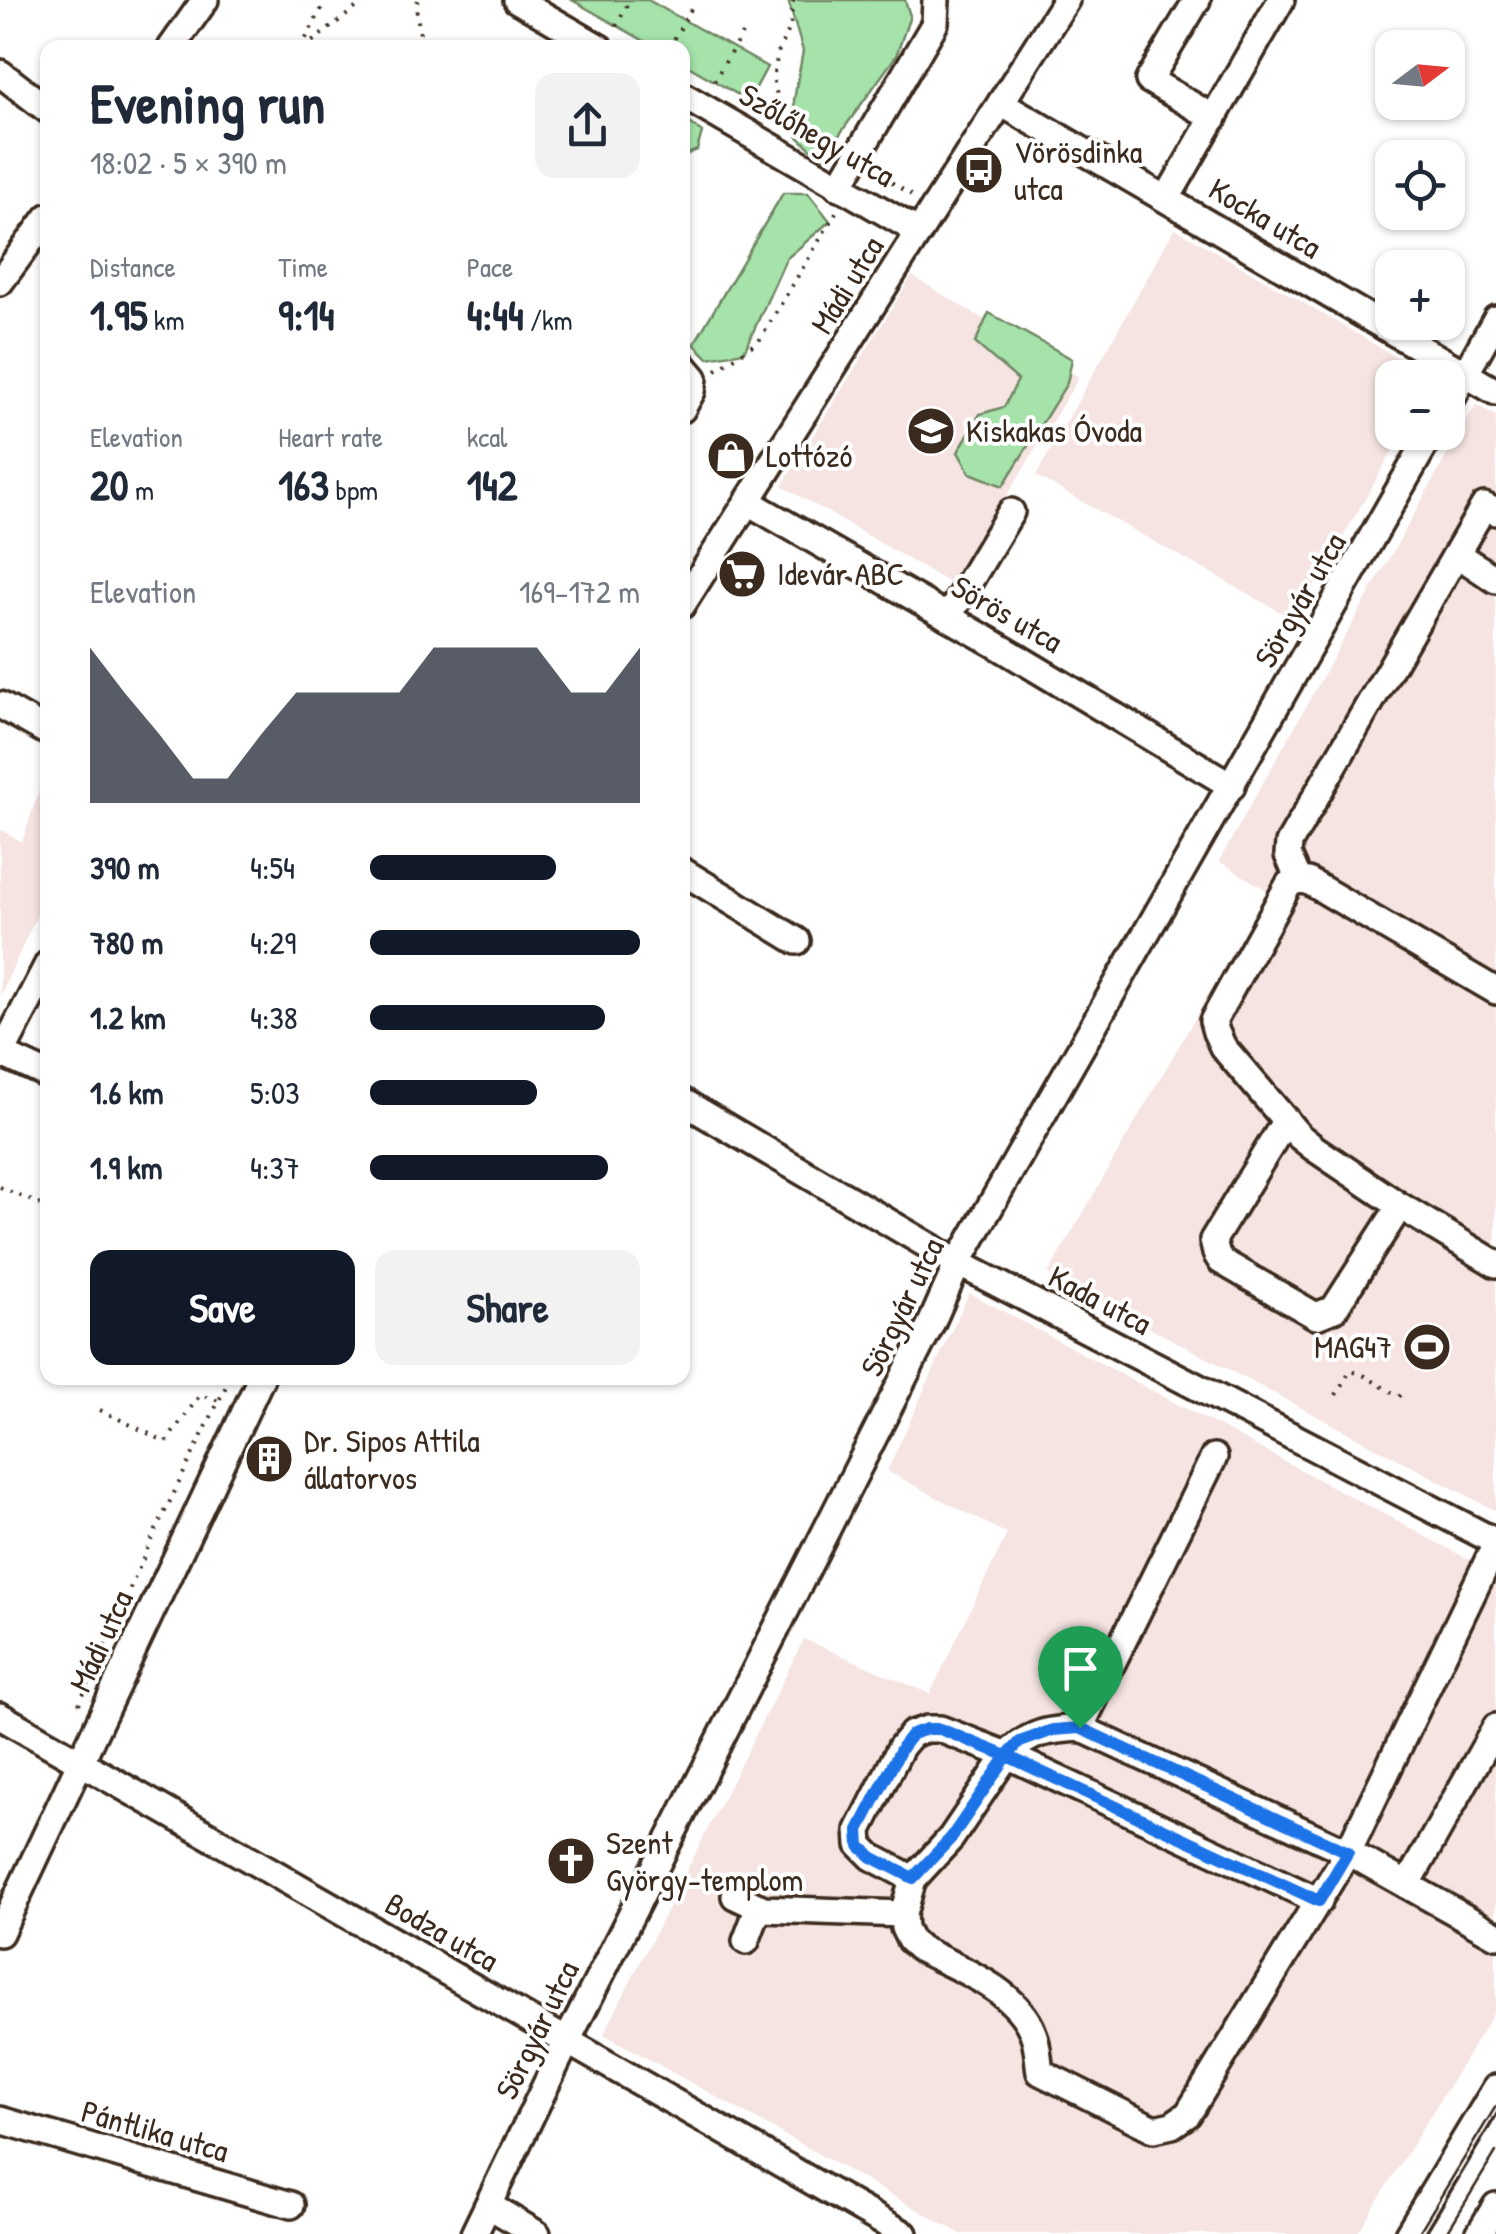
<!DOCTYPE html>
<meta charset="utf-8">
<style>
body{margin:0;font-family:"Patrick Hand",sans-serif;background:#f2f2f3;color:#1f2937;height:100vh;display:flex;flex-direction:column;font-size:38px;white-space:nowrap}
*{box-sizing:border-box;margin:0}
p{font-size:32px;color:#747a83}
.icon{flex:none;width:55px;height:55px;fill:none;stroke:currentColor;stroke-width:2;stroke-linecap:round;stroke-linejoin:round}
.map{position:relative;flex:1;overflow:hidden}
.details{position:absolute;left:40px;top:40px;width:650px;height:1345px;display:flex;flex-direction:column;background:#fff;border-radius:20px;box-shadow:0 2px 8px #0004}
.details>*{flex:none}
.needle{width:65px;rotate:74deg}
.buttons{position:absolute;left:1375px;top:30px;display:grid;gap:20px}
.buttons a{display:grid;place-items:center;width:90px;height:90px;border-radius:20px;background:#fff;box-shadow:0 2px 8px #0004;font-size:50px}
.pin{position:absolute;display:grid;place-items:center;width:85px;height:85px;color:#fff;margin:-102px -42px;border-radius:50% 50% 50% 0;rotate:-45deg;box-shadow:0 0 10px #0007}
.pin .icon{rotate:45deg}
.round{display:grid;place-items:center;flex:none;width:105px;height:105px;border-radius:20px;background:#f2f2f3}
.head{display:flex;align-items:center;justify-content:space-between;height:170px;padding:0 50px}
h1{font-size:55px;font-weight:700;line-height:75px}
.figures{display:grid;grid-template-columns:repeat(3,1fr);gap:15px;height:170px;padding:10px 50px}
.figures div{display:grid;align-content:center}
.figures b{font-size:42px;font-weight:700}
.figures small{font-size:28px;font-weight:400}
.figures p{font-size:28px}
.chart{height:280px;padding:20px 50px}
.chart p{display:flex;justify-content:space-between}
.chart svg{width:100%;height:180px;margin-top:10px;fill:#111827;opacity:.7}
.button{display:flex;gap:20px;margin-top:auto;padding:20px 50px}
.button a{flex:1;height:115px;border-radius:20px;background:#111827;color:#fff;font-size:40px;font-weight:700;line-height:115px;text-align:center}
.button a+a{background:#f2f2f3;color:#1f2937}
ul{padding:0 50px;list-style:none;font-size:32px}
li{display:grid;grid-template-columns:160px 120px 1fr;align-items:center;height:75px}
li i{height:25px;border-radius:12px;background:#111827}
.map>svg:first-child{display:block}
</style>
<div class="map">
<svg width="1496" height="2234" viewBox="0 0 1496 2234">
<rect width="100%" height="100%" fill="#fff"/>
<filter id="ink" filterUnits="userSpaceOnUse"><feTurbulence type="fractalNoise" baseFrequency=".01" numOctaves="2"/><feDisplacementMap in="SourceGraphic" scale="20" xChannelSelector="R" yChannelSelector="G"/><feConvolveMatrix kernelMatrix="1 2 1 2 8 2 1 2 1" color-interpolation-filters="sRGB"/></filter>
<g filter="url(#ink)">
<g fill="#f5e4e1">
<path d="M1175,228L1431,377L1392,378V432L1403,433L1295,620L1036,476Z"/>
<path d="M912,276L1079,377L953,585L782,486Z"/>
<path d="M1476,404L1496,416V1511L1048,1274L1268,891L1219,861Z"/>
<path d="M47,766V893L0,996V829L22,842Z"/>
<path d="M969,1293L1496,1574V2009L1357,2234H961L604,2034L804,1639L930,1694L1007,1534L887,1471Z"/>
</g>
<g fill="#a5e3ab" stroke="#708664" stroke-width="2.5">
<path d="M572,0H648L767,67L749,101L683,63L682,48L655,47Z"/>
<path d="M788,0H905L910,16L896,56L822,159L797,136L794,100L803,51Z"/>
<path d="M683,118L702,132L697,150L683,156Z"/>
<path d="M783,193H808L830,221L786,259L744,352L708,358L694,344Z"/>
<path d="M989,313L1072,359L1067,383L1003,486L970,473L958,452L980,414L1004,407L1018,380L975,343Z"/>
</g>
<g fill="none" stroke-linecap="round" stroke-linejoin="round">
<g stroke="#3b2a1e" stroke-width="32">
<g id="minor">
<path d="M517,0L600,48"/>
<path d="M1197,0L1149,80L1214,118"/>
<path d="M171,48L205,0"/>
<path d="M0,73L48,110"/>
<path d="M682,95L919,232"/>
<path d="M1001,103L1496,392"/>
<path d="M839,187L935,23L936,0"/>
<path d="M1167,198L1281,0"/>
<path d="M0,282L48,217"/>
<path d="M682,364L694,378L692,391L682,409"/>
<path d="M1448,405L1496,319"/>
<path d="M748,502L995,644L1232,786"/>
<path d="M1457,554L1496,580"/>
<path d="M682,605L1066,0"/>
<path d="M948,617L1011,512"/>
<path d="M0,705L48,732"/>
<path d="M682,871L797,941"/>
<path d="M1299,880L1288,855L1289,843L1484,506L1496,512"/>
<path d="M1496,991L1308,881L1299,880L1289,884L1213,1021L1216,1032L1223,1047L1299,1136L1314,1148L1400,1206L1496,1264"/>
<path d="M2,1054L48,1075"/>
<path d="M0,1057L48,964"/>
<path d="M682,1101L958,1263L1496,1542"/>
<path d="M1286,1120L1213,1240L1216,1253L1221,1261L1316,1316L1334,1309L1400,1206"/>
<path d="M0,1716L904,2234"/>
<path d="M1080,1728L1214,1457"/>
<path d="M913,1879L872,1857L860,1845L859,1830L901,1747L912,1734L927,1729H940L1007,1755C1030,1732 1048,1730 1080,1728L1348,1852L1496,1935"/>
<path d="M1407,1885L1496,1727"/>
<path d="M735,1896L763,1909L903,1914"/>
<path d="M1319,1901L1007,1755L951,1838L913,1879L903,1914L904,1928L910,1940L920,1949C958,1968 1017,1990 1033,2033C1038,2044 1038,2060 1040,2072L1154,2129L1172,2125L1188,2114L1348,1852L1496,1544"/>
<path d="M0,1933L261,1378"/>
<path d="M746,1941L759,1907"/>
<path d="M0,2120L291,2205"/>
<path d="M488,2205L537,2234"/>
<path d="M474,2234L567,2041L931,1324L958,1263L1432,432"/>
<path d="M1408,2234L1496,2088"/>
<path d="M1479,2234L1496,2206"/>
</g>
</g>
<g stroke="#3b2a1e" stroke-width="4" stroke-dasharray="2.5 8" stroke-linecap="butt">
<path d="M418,0L416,7L422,48"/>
<path d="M616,26L630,0"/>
<path d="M301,48L326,0"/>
<path d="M304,48L366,0"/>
<path d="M669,48L694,4"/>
<path d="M714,81L743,32"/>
<path d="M775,123L781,113L773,78L779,49L790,28L793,0"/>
<path d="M874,171L913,196"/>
<path d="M716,370L759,341L838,209"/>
<path d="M732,457L746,465"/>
<path d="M0,1187L48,1208"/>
<path d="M1336,1395L1350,1371L1362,1374L1399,1397L1406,1389"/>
<path d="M100,1410L166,1442L200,1395L219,1401"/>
<path d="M79,1704L154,1534L230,1378"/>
</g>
<use href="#minor" stroke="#fff" stroke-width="25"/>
<g stroke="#3b2a1e" stroke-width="2.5">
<path d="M1418,2234L1496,2106"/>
<path d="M1446,2234L1496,2152"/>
</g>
</g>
</g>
<g fill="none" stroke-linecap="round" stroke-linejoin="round" filter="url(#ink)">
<g stroke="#fff" stroke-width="20">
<path id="route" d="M1080,1728L1053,1730L1020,1742L1007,1756L951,1838L913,1878L872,1857L860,1846L859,1830L902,1747L912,1734L927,1729H940L1007,1756L1319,1901L1348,1852L1080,1728"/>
</g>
<use href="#route" stroke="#1a73e8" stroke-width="12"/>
</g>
<defs>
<g id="bus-disc" transform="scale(2.5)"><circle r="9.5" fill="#3b2a1e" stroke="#fff"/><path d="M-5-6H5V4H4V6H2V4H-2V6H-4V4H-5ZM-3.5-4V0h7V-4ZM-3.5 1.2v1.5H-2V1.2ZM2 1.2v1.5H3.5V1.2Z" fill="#fff"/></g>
<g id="school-disc" transform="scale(2.5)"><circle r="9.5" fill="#3b2a1e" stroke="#fff"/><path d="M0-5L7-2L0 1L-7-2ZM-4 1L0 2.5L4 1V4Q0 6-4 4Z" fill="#fff"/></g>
<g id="shop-disc" transform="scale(2.5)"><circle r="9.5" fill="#3b2a1e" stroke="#fff"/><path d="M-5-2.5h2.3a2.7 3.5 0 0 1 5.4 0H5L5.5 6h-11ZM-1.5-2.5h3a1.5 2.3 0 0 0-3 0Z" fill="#fff"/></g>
<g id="supermarket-disc" transform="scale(2.5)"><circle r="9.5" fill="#3b2a1e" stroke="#fff"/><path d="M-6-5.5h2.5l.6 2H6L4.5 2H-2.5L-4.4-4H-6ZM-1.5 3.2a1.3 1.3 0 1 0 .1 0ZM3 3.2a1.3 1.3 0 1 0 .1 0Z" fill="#fff"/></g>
<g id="stadium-disc" transform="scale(2.5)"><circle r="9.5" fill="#3b2a1e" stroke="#fff"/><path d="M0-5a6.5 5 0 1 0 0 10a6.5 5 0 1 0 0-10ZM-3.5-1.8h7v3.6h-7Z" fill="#fff"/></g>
<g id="building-disc" transform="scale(2.5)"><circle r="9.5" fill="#3b2a1e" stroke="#fff"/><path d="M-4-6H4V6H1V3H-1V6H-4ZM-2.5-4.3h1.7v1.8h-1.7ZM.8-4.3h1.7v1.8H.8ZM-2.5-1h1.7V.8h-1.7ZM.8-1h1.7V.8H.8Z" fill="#fff"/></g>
<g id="church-disc" transform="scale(2.5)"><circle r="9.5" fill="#3b2a1e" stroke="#fff"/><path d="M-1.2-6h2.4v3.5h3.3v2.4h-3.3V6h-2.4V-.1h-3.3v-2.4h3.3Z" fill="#fff"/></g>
</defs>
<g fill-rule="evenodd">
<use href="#bus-disc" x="979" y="170"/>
<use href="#school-disc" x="931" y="431"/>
<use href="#shop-disc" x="731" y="456"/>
<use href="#supermarket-disc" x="742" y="574"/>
<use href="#stadium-disc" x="1427" y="1347"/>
<use href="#building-disc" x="269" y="1459"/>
<use href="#church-disc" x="571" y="1861"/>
</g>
<g text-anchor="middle" stroke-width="8" stroke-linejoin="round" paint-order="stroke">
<g font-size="32" fill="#3b2a1e" stroke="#fff">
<text transform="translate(817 135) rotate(30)" y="11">Szőlőhegy utca</text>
<text transform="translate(1265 218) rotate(31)" y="11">Kocka utca</text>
<text transform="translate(847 285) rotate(-58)" y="11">Mádi utca</text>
<text transform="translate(1300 600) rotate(-60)" y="11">Sörgyár utca</text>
<text transform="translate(1007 614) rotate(30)" y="11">Sörös utca</text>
<text transform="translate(1100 1300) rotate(28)" y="11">Kada utca</text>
<text transform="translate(902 1307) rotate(-64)" y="11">Sörgyár utca</text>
<text transform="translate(101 1641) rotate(-65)" y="11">Mádi utca</text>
<text transform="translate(442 1932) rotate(30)" y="11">Bodza utca</text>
<text transform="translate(537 2030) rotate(-64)" y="11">Sörgyár utca</text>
<text transform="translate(155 2131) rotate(16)" y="11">Pántlika utca</text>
</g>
<g font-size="32" fill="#3b2a1e" stroke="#fff" text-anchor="start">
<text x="1014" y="163">Vörösdinka<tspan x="1014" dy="37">utca</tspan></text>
<text x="966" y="442">Kiskakas Óvoda</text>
<text x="766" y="467">Lottózó</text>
<text x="777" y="585">Idevár ABC</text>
<text x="1392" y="1358" text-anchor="end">MAG47</text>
<text x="304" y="1452">Dr. Sipos Attila<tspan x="304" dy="37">állatorvos</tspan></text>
<text x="606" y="1854">Szent<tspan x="606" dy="37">György-templom</tspan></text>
</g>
</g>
</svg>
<div class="buttons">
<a><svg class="needle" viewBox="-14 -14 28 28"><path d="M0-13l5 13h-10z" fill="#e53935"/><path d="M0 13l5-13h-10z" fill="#747a83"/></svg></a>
<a><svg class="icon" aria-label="locate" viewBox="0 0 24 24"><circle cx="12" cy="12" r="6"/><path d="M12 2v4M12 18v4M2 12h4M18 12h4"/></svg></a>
<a>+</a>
<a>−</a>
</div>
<div class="pin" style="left:1080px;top:1728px;background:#1e9e55"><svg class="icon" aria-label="arrive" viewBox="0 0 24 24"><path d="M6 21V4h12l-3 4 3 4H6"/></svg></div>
<section class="details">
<div class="head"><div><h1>Evening run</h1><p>18:02 · 5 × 390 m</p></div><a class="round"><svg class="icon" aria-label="share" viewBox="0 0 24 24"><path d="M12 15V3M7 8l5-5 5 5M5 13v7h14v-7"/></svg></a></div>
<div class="figures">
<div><p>Distance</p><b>1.95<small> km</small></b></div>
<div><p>Time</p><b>9:14</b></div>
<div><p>Pace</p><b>4:44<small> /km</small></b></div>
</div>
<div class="figures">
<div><p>Elevation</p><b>20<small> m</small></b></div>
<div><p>Heart rate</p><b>163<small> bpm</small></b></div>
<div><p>kcal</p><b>142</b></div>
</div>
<div class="chart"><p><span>Elevation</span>169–172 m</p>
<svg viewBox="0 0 160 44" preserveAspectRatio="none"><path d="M0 44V6L10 17L20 27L30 38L40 38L50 27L60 17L70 17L80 17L90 17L100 6L110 6L120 6L130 6L140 17L150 17L160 6V44z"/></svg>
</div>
<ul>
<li><b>390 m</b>4:54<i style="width:69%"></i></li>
<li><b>780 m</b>4:29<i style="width:100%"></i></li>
<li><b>1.2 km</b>4:38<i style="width:87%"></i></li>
<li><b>1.6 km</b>5:03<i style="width:62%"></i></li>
<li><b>1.9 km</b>4:37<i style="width:88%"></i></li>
</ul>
<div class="button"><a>Save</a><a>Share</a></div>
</section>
</div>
